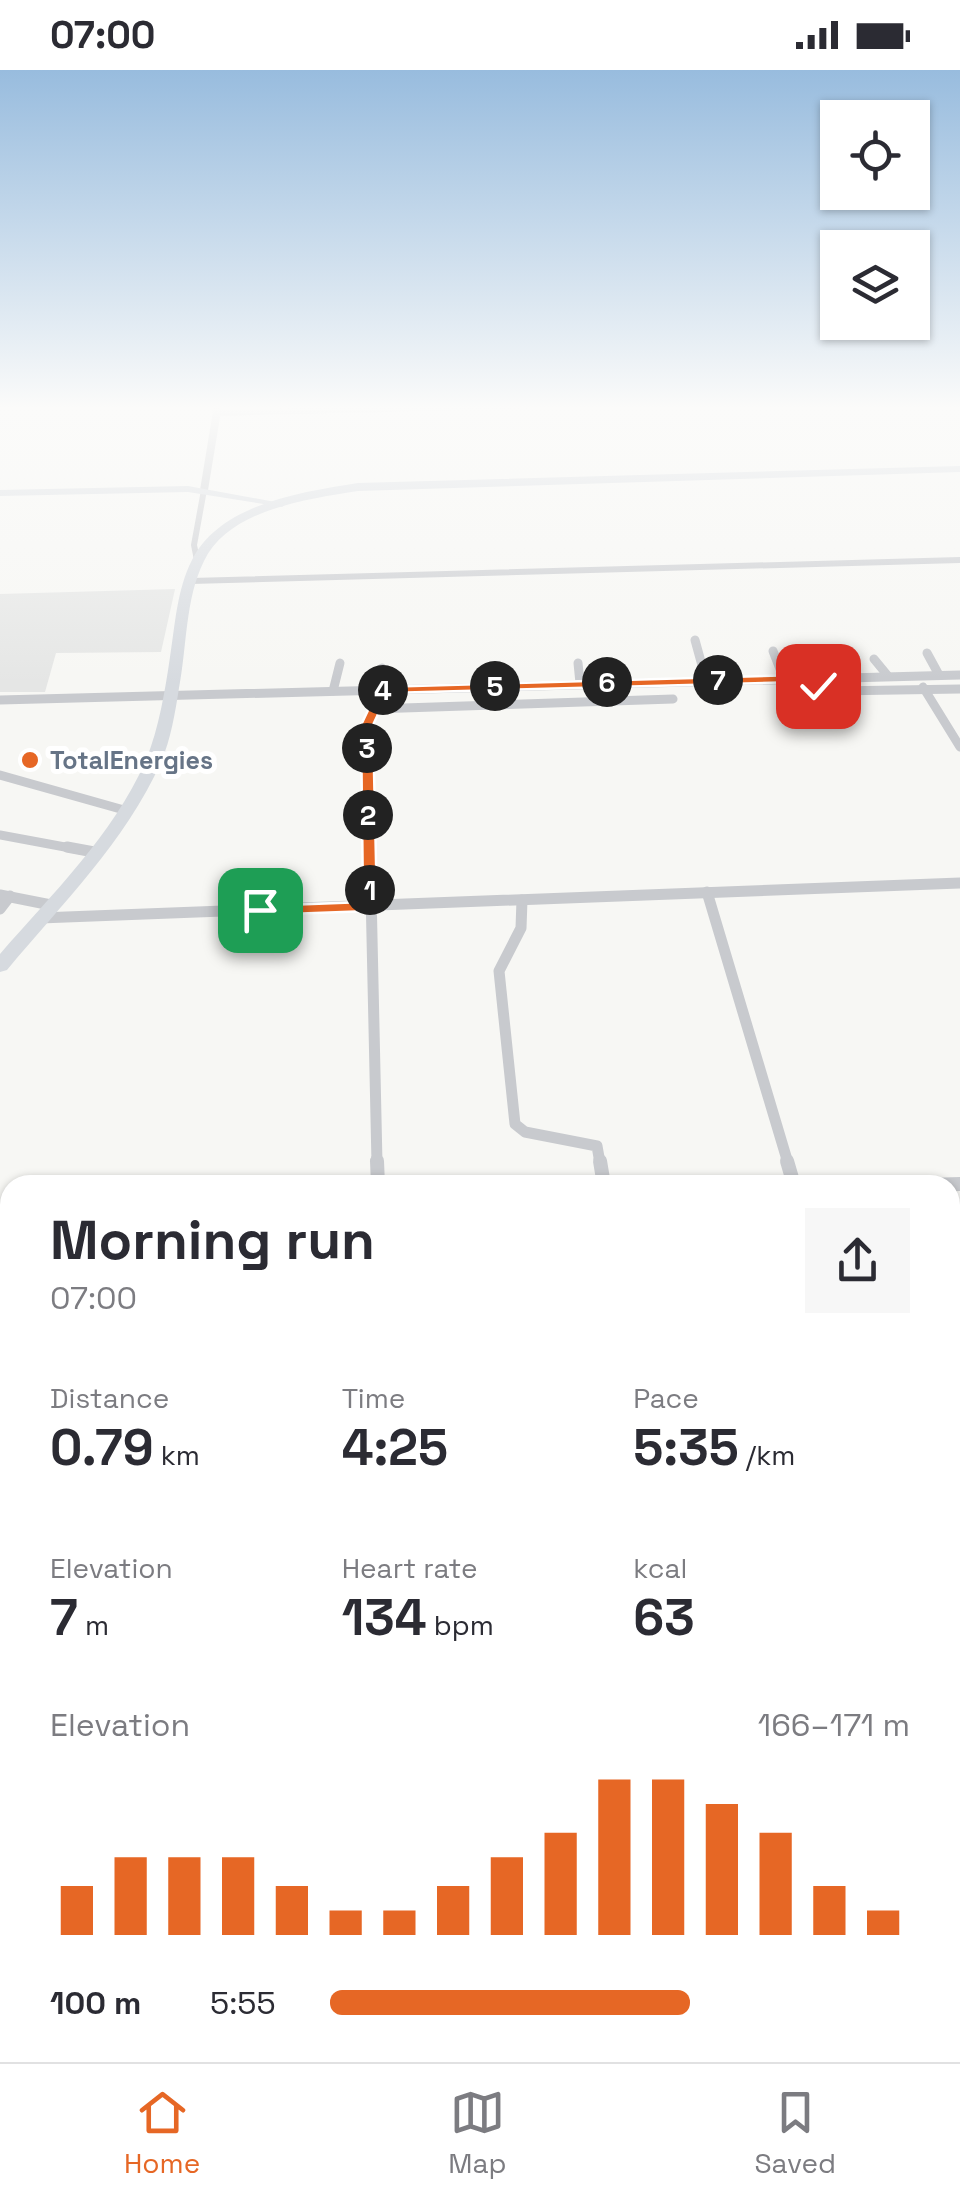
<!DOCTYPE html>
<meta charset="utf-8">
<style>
body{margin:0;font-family:"Space Grotesk",sans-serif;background:#f7f7f7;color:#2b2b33;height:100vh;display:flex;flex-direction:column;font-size:38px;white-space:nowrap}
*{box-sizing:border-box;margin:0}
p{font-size:32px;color:#7c7c81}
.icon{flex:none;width:55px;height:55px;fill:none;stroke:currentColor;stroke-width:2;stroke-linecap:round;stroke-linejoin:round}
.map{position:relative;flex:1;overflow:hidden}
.panel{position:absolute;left:0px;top:1105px;width:960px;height:888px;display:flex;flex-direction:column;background:#fff;border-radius:30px 30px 0 0;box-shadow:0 2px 8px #0004}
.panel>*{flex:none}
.buttons{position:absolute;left:820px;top:30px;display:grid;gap:20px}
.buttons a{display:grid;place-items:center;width:110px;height:110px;border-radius:0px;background:#fff;box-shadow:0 2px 8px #0004;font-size:50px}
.pin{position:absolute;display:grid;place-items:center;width:85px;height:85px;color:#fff;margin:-42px;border-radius:20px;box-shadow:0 5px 15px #0006}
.km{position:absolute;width:50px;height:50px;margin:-25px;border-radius:50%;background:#222;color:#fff;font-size:28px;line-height:50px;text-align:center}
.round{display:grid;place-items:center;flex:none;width:105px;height:105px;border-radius:0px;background:#f7f7f7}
.head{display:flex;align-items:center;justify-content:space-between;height:170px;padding:0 50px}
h1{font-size:55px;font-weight:700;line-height:75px}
.figures{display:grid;grid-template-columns:repeat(3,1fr);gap:15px;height:170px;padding:10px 50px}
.figures div{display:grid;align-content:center}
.figures b{font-size:50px;font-weight:700}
.figures small{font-size:28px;font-weight:400}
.figures p{font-size:28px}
.chart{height:280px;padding:20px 50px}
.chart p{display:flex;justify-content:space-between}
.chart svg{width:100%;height:180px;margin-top:10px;stroke:#e66725;stroke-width:6}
ul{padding:0 50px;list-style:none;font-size:32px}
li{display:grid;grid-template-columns:160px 120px 1fr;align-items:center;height:75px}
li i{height:25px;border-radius:12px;background:#e66725}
.status{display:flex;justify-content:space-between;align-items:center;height:70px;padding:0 50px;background:#fff;direction:ltr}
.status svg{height:28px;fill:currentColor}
.tab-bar{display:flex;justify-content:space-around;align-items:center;height:140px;border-top:2px solid #e1e1e2;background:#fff;font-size:28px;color:#7c7c81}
.tab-bar a{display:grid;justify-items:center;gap:5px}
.tab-bar .on{color:#e66725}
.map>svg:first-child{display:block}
</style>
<div class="status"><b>07:00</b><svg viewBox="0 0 49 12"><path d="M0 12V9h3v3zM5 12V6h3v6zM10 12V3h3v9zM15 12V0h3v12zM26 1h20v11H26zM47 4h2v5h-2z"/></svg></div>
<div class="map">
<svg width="960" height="1992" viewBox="0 0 960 1992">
<rect width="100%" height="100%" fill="#f7f7f4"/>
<g fill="#e5e6e5">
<path d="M175,519L161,582L56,583L45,622H0V524Z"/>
<path d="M0,1802L10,1803V1982H415V1992H0Z"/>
</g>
<path fill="#aeb4bb" d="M0,1378L10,1380V1482L0,1479Z"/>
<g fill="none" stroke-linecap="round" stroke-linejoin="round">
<g stroke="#c8cace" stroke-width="6">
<path d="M217,343L548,335"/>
<path d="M197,490L194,475L204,420"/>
<path d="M191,511L960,490"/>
</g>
<g stroke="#c8cace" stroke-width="9">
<path d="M695,570L706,610"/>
<path d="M773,581L784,609"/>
<path d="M927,583L939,605"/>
<path d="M874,589L888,606"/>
<path d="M578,593L580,613"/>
<path d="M807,609L835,621L960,619"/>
<path d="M923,617L960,677"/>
<path d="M333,621L340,593"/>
<path d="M0,630L960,605"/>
<path d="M373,639L673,629"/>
<path d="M0,705L124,740"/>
<path d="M0,765L81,780"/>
<path d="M370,780L367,655L383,620L382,598"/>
</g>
<g stroke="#c8cace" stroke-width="11">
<path d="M67,777L94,782"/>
<path d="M370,777L377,1093"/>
<path d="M707,822L788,1093"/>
<path d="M0,825L51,835"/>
<path d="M522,830L521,858L499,901L515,1054L525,1062L597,1076L600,1093"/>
<path d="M0,839L10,826"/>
<path d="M40,848L960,813"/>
</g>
<g stroke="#c8cace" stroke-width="14">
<path d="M377,1091L378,1115"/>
<path d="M600,1091L604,1115"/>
<path d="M787,1091L794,1115"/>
<path d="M928,1115L960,1114"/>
<path d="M0,1159H10"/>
<path d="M950,1329L960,1328"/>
</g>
<g stroke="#c8cace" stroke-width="18">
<path d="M950,1614H960"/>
<path d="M950,1662L960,1687"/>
<path d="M0,1685L10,1683"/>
<path d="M416,1982V1992"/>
<path d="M452,1982L456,1992"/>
<path d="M672,1982L674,1992"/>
</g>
<path fill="#c8cace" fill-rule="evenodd" d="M214,335H222L208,420L204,422L200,420Z"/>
<path fill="#d6dadf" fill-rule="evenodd" d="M188,416L286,434L282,437L188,422L0,426V420Z"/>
<path fill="#d6dadf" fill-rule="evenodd" d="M960,396V402L358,421C308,429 229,439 204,491C185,529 187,577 179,618C175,643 171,669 161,692C126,771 61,835 7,900L0,902V884C52,824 114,764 146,690C159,658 165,621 170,587C175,555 177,519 192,490C220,434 301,422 358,413Z"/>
</g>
<linearGradient id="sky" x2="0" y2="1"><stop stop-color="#98bcde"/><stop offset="0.55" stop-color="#fbfbfa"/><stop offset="1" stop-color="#fbfbfa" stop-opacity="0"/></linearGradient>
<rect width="960" height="614" fill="url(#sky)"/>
<path fill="#e66725" stroke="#fff" stroke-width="2.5" d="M800,605L823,616L818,619L798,612L388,623L373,655L377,836L370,841L260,845L253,840L260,836L363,832L361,655L379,617Z"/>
<circle fill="#e66725" stroke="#fff" stroke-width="4" cx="30" cy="690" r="10"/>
<g text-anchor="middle" stroke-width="10" stroke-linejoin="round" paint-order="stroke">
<g font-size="25" font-weight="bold" fill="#667486" stroke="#fff" text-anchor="start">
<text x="50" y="699">TotalEnergies</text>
</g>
</g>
</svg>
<div class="buttons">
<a><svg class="icon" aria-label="locate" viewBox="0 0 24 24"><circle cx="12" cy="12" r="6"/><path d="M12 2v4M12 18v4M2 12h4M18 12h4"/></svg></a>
<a><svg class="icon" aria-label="layers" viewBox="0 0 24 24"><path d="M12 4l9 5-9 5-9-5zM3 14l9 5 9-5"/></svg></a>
</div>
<div class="pin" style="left:260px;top:840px;background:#1e9e55"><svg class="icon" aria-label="arrive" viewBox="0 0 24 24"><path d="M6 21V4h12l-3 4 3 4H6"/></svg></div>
<div class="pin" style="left:818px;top:616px;background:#d93025"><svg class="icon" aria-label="check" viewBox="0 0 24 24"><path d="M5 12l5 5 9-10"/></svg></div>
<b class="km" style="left:370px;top:820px">1</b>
<b class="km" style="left:368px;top:745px">2</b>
<b class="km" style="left:367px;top:678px">3</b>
<b class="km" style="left:383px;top:620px">4</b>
<b class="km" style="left:495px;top:616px">5</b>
<b class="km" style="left:607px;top:612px">6</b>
<b class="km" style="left:718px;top:610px">7</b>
<section class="panel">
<div class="head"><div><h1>Morning run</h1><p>07:00</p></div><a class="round"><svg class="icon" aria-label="share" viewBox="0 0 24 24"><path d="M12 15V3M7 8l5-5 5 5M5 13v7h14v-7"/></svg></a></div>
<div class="figures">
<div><p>Distance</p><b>0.79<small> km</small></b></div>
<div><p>Time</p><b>4:25</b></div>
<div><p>Pace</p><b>5:35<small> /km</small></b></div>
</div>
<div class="figures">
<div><p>Elevation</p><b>7<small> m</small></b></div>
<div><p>Heart rate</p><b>134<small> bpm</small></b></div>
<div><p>kcal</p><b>63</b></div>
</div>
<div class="chart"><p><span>Elevation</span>166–171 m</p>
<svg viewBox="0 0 160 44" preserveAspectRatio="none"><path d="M5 44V32M15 44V25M25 44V25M35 44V25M45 44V32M55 44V38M65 44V38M75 44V32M85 44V25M95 44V19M105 44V6M115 44V6M125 44V12M135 44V19M145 44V32M155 44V38"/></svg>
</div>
<ul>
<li><b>100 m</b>5:55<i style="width:62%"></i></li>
</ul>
</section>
</div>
<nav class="tab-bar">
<a class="on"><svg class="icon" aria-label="home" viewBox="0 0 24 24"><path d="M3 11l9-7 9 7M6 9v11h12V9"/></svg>Home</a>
<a><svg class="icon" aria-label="map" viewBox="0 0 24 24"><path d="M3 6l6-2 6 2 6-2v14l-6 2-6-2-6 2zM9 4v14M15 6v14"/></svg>Map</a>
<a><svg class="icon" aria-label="saved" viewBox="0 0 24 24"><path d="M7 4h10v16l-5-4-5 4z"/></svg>Saved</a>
</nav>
